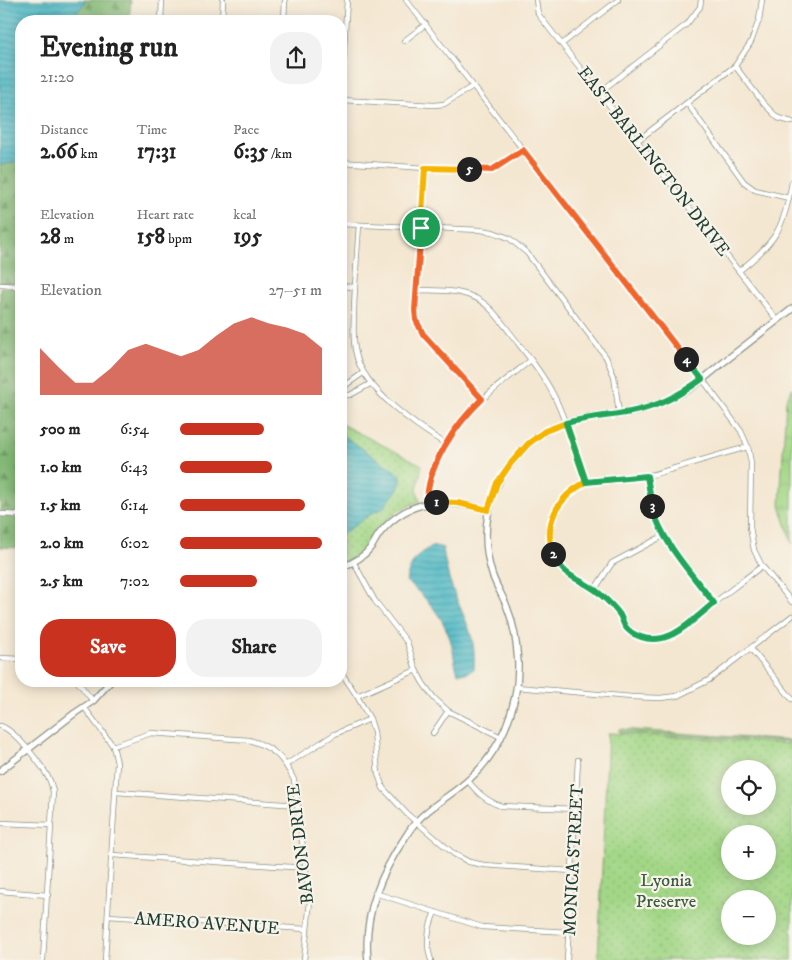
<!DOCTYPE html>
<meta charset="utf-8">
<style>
body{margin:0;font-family:"IM FELL DW Pica",serif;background:#f2f2f2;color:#222;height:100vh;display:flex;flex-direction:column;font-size:19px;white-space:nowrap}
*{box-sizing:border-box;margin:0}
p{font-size:16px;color:#767676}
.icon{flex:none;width:28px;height:28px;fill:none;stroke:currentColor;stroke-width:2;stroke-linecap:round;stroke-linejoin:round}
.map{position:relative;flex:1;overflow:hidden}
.side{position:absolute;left:15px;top:15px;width:332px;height:672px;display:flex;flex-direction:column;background:#fff;border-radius:20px;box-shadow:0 2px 12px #0003}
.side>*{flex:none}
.tools{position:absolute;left:721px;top:760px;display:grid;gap:10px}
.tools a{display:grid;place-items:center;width:55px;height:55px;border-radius:50%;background:#fff;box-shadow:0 2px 12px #0003;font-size:25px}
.pin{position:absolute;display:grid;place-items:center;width:42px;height:42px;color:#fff;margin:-21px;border:2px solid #fff;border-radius:50%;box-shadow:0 1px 5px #0007}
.km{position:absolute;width:25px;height:25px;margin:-12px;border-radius:50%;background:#222;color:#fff;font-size:14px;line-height:25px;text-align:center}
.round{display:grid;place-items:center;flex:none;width:52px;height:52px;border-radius:20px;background:#f2f2f2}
.summary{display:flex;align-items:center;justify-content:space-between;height:85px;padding:0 25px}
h1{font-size:28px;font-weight:700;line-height:38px}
.stats{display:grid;grid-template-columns:repeat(3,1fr);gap:8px;height:85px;padding:5px 25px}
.stats div{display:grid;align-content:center}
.stats b{font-size:21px;font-weight:700}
.stats small{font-size:14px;font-weight:400}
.stats p{font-size:14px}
.chart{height:140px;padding:10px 25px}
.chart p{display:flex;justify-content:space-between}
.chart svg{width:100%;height:90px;margin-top:5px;fill:#c8321e;opacity:.7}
.action{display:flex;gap:10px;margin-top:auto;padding:10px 25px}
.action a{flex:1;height:58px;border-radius:20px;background:#c8321e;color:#fff;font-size:20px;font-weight:700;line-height:58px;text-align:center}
.action a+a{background:#f2f2f2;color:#222}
ul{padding:0 25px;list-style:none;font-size:16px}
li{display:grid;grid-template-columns:80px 60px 1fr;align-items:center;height:38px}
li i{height:12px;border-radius:6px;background:#c8321e}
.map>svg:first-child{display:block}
</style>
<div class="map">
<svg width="792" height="960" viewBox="0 0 792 960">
<defs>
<pattern id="grass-tufts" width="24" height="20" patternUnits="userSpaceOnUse" patternTransform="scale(1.25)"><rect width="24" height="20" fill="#a3d787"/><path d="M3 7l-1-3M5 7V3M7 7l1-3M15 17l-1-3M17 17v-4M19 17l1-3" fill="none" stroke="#8cb975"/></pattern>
<pattern id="forest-firs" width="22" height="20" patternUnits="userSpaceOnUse" patternTransform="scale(1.25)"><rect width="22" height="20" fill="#82b874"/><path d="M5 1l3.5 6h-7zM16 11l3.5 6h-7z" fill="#6a9760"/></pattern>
<pattern id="park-dots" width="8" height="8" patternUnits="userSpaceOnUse" patternTransform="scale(1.25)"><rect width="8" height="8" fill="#a3d787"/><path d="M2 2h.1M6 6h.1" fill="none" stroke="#8cb975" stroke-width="1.8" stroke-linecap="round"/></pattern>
<pattern id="water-rules" width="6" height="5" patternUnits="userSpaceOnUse" patternTransform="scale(1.25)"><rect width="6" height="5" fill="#49b7c4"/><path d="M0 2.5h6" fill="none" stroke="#3c96a0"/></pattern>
</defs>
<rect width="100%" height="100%" fill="#f7f3e8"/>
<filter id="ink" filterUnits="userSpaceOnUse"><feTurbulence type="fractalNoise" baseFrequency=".02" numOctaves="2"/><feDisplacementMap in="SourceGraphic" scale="10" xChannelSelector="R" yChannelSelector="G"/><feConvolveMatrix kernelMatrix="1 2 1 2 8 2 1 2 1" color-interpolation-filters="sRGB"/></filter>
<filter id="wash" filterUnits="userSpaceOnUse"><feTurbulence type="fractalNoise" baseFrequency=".0096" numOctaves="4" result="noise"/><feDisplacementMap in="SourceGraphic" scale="20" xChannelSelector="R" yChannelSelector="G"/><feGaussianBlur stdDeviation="1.12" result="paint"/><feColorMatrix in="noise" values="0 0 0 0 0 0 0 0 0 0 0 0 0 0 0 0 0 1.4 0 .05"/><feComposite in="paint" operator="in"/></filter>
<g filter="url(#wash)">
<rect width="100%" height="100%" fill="#f4e7d2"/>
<g fill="url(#grass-tufts)" stroke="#618a5e">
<path d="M792,388V544L780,505L786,400Z"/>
<path d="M619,729L792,741V742L619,732Z"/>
</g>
<g fill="url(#forest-firs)" stroke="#507a54">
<path d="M85,0H131L129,21H65C72,14 83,10 85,0Z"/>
<path d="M21,159V284L0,283V165L18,162Z"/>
<path d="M0,287L21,288V513L0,512Z"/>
<path d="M0,516L21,518V548L0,547Z"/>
</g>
<g fill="url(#park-dots)" stroke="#618a5e" fill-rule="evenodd">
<path d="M341,424L422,465L417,490L420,501C408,506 394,512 386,522C367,541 370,553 341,564Z"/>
<path d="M608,733L792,744V960H598ZM730,769H768V806H730ZM730,834H768V871H730ZM730,899H768V936H730Z"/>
</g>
<g fill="url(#water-rules)" stroke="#347a7c">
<path d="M0,0H85L84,4L79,10L65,21H21V159L18,162L0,165Z"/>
<path d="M341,434L401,475C403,489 390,497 383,509L374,512L341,535Z"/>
<path d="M435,546L443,548C445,563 448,577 453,590C464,619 477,636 474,669L467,673H458C454,664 454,652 451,642C444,617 426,597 406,581C409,566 418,550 435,546Z"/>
</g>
</g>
<g filter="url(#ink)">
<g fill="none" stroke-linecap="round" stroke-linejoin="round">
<g stroke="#8a9283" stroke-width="6">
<g id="minor">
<path d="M406,0L700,376L741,431L748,447L751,463L750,527L754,550L762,566L792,602"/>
<path d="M536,0L538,14L777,320"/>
<path d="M161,21L162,0"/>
<path d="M222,21L223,0"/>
<path d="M284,21L285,0"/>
<path d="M404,41L426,24"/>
<path d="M562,44L618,0"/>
<path d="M735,66L764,104L778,118L792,122"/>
<path d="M600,92L687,24L700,7L701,0"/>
<path d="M341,96L347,0"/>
<path d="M341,100L434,105L444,104L473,86"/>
<path d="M687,103L744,182L755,190L789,198"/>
<path d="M637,141L735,66L751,42L759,20L762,0"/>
<path d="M341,162L425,168L492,170L523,150"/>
<path d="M425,168L415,310L416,320L423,334L482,399"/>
<path d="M341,224L481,230L493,232L509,238L527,253L606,357L614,376L619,413"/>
<path d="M359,225C357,253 355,281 354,309C354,324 352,339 356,354C364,390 416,426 446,444"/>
<path d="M739,271C776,242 784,228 792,182"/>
<path d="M0,285L21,286"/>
<path d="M341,286L355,287"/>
<path d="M417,290C436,291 455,289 473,297C489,303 500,320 511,334C527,355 545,376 556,400C568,427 577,455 586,482"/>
<path d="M363,373L346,385L343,392L345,395H350L370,384"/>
<path d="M748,447C725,453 702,460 679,467C668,470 657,474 646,476C623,480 592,475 573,490C545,511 542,554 569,575C581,585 596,589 607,599C625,616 625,641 657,639C663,639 670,637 675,633C684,627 693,619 702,612C722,597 742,581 762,566"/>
<path d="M647,476L650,496L656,519L663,536L714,603"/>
<path d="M427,503C427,487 433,473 439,459C460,412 492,391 531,360"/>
<path d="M0,514L21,515"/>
<path d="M354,563L375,601L407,642L416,670L423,683L434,698L448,711L501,737"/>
<path d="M595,589L612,563L663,536"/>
<path d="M751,649L792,699"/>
<path d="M0,658L21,659"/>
<path d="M341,672L357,696L370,719L374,732L378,774L383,788L407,814L454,854L469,862L484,865L572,871"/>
<path d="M77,681L93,701"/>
<path d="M516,687L632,697L660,698L677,696L709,680L792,616"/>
<path d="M357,696L416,670"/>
<path d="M84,707L113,746L117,763L105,960"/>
<path d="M0,726C14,729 41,764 48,777C51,781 52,787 53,792L43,960"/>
<path d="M433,733L448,711"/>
<path d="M113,746L151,733L249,740C273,747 283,757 294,780L310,901L304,960"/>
<path d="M287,764L335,734L370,719"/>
<path d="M468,781C478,793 486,801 501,806L576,809"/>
<path d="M116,792L298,805"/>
<path d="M0,823L52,825"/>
<path d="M112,855L306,868"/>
<path d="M0,891L48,895"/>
<path d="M375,893L482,927L569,932"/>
<path d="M108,916L306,929"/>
<path d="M431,960C425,943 428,928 435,912"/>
<path d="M567,960L578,760"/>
</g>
</g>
<g stroke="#8a9283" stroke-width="8">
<g id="tertiary">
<path d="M341,567C354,563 364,557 372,546C375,541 377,537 380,533C410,496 447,499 488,510"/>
<path d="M0,771L75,713L93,701L111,681"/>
<path d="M368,960C363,916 380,875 404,839C408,833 412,826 417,821C431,806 450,796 466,782C500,754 519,707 518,663C517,645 514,624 507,607C503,596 496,586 492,574C480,536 486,492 513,461C522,450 533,438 546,431C574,416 606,418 637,411C653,406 671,399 686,391C700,383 713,371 725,361C748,343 770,326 792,309"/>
</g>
</g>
<use href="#minor" stroke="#fff" stroke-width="4.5"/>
<use href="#tertiary" stroke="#fff" stroke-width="5.5"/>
</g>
</g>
<g fill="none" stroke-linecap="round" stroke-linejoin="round" filter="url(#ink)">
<g stroke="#fff" stroke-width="10">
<path id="split-1" d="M421,228L415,310L416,320L423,334L482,399C455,425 427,465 427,503L436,502"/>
</g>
<g stroke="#fff" stroke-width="10">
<path id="split-2" d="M436,502L458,503L488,510L497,483L511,463L528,444L545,431L566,423L586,482C558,497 543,522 553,554"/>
</g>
<g stroke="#fff" stroke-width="10">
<path id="split-3" d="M553,554C564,579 581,578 599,593C607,600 614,606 620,615C622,619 623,623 625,626C628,631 635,635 641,637C670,647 693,619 714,603C691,573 662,543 652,506"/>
</g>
<g stroke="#fff" stroke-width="10">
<path id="split-4" d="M652,506L647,476L586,482L566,423C589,417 612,416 635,411C659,406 683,393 702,379L686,359"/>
</g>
<g stroke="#fff" stroke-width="10">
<path id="split-5" d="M469,169L492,170L523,150L686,359"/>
</g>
<g stroke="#fff" stroke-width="10">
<path id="split-6" d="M421,228L425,168L469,169"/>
</g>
<use href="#split-1" stroke="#f0652b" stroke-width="6"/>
<use href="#split-2" stroke="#f5b400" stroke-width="6"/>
<use href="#split-3" stroke="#22a559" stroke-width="6"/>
<use href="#split-4" stroke="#22a559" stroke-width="6"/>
<use href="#split-5" stroke="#f0652b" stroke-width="6"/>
<use href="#split-6" stroke="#f5b400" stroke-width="6"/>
</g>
<g text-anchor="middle" stroke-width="4.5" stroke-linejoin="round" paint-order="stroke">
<g font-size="18" fill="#1f3d34" stroke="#f7f3e8">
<text transform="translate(654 161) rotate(52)" y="6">EAST BARLINGTON DRIVE</text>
<text transform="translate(300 844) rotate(-97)" y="6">BAVON DRIVE</text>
<text transform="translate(573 860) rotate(-87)" y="6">MONICA STREET</text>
<text transform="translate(207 923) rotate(4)" y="6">AMERO AVENUE</text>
</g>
<g font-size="18" fill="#395c45" stroke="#f7f3e8">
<text x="666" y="886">Lyonia<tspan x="666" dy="21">Preserve</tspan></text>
</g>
</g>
</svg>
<div class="tools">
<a><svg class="icon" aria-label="locate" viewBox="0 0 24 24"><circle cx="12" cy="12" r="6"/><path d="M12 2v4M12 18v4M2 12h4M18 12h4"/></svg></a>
<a>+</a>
<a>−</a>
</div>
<div class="pin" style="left:421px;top:228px;background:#1e9e55"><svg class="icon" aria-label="arrive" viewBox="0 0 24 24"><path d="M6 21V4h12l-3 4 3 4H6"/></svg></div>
<b class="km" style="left:436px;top:502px">1</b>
<b class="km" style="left:553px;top:554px">2</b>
<b class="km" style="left:652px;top:506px">3</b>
<b class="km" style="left:686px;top:359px">4</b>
<b class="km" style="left:469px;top:169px">5</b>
<section class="side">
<div class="summary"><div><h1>Evening run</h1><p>21:20</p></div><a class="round"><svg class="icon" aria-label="share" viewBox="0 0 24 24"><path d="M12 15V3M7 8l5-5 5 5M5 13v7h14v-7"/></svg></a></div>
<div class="stats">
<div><p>Distance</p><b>2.66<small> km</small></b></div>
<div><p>Time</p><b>17:31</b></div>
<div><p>Pace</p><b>6:35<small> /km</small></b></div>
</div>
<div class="stats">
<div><p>Elevation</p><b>28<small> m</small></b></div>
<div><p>Heart rate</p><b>158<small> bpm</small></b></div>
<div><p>kcal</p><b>195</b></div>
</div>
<div class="chart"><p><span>Elevation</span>27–51 m</p>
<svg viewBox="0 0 160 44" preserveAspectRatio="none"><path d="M0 44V21L10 30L20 38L30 38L40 31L50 22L60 19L70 22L80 25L90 22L100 15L110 9L120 6L130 9L140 11L150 14L160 21V44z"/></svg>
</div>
<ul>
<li><b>500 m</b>6:54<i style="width:59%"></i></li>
<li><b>1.0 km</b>6:43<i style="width:65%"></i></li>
<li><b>1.5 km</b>6:14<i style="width:88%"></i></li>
<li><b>2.0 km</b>6:02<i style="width:100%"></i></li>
<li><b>2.5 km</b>7:02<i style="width:54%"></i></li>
</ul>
<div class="action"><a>Save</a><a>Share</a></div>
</section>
</div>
